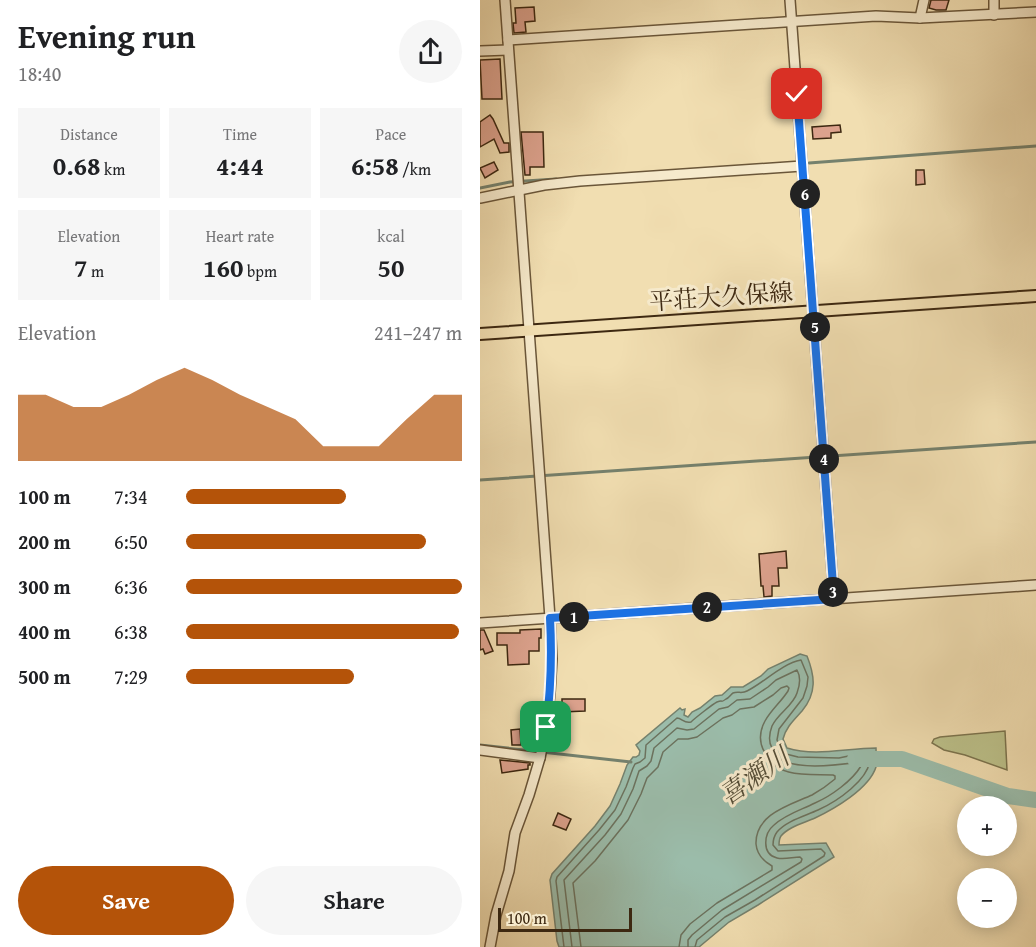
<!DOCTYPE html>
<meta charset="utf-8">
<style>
body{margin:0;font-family:"Gentium Book Plus","Noto Serif JP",serif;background:#f6f6f6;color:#202124;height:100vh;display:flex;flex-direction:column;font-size:22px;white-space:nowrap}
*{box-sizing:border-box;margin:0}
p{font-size:20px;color:#757577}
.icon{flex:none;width:33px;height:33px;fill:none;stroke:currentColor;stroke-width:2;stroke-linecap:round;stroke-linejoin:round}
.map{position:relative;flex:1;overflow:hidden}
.panel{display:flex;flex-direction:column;background:#fff;width:480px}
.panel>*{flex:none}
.tools{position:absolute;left:477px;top:796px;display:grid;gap:12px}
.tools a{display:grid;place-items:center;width:60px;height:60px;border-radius:50%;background:#fff;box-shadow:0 3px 15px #0003;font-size:30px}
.scale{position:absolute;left:18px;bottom:15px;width:134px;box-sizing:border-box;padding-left:6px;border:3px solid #3d2811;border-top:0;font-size:16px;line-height:21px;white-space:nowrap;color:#3d2811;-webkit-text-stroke:4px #f6eacc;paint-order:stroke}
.pin{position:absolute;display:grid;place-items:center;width:51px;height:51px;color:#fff;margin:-26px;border-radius:12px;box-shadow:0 3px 9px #0006}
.km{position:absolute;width:30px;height:30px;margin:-15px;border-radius:50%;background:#222;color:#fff;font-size:16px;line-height:30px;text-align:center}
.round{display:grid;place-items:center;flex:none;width:63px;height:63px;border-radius:32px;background:#f6f6f6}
.head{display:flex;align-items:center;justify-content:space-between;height:102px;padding:0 18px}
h1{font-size:33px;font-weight:700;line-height:45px}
.stats{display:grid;grid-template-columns:repeat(3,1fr);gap:9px;height:102px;padding:6px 18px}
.stats div{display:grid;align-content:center;border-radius:0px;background:#f6f6f6;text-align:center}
.stats b{font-size:26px;font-weight:700}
.stats small{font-size:16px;font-weight:400}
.stats p{font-size:16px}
.chart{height:168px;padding:12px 18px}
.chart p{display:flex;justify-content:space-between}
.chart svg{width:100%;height:108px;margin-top:6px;fill:#b45309;opacity:.7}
.button{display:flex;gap:12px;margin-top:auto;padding:12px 18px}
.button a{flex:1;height:69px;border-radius:36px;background:#b45309;color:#fff;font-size:24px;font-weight:700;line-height:69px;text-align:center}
.button a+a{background:#f6f6f6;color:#202124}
ul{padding:0 18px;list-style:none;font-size:20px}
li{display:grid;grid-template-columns:96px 72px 1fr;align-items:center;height:45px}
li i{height:15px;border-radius:8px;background:#b45309}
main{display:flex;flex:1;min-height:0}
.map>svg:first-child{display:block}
</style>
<main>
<section class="panel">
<div class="head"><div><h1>Evening run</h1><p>18:40</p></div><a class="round"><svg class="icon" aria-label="share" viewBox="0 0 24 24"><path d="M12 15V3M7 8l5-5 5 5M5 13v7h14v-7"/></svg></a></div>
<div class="stats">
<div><p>Distance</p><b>0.68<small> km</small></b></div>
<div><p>Time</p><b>4:44</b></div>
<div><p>Pace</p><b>6:58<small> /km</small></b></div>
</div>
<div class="stats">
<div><p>Elevation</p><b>7<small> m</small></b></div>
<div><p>Heart rate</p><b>160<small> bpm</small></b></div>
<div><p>kcal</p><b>50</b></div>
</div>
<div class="chart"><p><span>Elevation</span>241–247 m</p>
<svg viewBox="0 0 160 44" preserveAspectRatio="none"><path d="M0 44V17L10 17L20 22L30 22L40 17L50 11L60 6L70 11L80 17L90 22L100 27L110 38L120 38L130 38L140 27L150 17L160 17V44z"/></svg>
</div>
<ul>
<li><b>100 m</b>7:34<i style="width:58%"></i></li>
<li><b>200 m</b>6:50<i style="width:87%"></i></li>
<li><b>300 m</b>6:36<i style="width:100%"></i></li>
<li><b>400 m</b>6:38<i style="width:99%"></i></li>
<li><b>500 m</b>7:29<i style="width:61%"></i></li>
</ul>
<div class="button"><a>Save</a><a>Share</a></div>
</section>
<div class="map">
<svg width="556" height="947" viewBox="0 0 556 947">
<rect width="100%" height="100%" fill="#f1deb1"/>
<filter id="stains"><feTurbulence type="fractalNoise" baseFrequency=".00333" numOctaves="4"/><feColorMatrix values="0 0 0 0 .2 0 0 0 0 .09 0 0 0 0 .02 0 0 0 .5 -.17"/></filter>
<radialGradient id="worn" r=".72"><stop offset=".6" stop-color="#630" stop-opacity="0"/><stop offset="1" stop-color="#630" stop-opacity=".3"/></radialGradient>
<path fill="#bcc18a" stroke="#7c744e" stroke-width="1.5" d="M525,731L527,770L485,755L464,750L452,743L454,739L460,737Z"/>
<path fill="#9bbcaa" stroke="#75816d" stroke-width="1.5" d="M320,654L327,656C335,676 337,693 322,711C314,720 306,727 303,739L307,748C336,757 366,748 396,748C396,754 397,761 396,767C389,789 354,809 335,818C324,823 308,827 301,836C299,839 299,842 299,845L346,843L354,857L278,905L249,922L219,947H79L77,941L70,880L72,874L115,826L130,806L140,784L147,765L153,757H156L159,755L160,751L156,745L200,708L202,710L205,709L204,715L208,717L212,712L220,708L235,696L242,695L251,687H263L281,676L288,669Z"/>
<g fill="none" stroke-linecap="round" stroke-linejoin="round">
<g stroke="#6c725e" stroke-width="1.5">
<path d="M84,947L76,881L77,877L119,830L135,810L146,787L153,768L155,764L160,762L165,758L166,745L197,718C202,718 204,724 211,722C215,718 233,704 237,702C245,699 239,704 246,699C249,698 251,694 253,693C258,691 262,694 267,691C285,682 301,664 321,660L328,677L327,686L323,698L299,729L297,740L302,751L306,754L318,757L359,758L378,754H388L390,757C391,779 356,802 338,810C325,816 306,821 297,832C294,836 293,841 293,845L298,851L341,849L345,853L344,856L275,900L245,917L217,940L215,947"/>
<path d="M92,947L84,880L125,835L141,814L153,789L159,771L167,766L171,761L174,748L197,728L207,730L214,729L239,709L248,707L257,700L270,699L288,687L296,680L317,670C321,677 320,685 317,693C313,706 298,713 292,726C289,734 288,741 292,748C294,752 296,757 300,759C317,770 359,765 379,762L381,763V766C372,781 351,796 335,803C321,810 306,814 294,825C284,833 281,854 297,858C304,860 313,857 320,857L322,859L321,862L242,910L212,935L208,940V947"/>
<path d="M101,947L93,883L115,861L148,820L161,794L167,778L178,767L183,752L198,739H208L217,737L243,718L252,715L260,709L274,707L293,695L301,688L307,686L309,688L308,691C301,702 291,710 285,721C279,732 279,743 285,753C298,779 328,774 353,775L355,776V779C348,785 341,790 332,795C310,805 275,814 276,844C277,855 283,861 292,866V870L237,903L210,924L201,935L199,947"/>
</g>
<g stroke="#75816d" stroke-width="3">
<path d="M329,163L556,146"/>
<path d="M0,188L30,182L76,179"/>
<path d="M0,480L556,442"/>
<path d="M0,745L151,762"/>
</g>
<path stroke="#9bbcaa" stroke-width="16" d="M375,759H422L528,796L556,800"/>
</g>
<g fill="#dca28d" stroke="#3d2811" stroke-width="1.5">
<path d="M451,0H469L466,10H456L449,8Z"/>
<path d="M54,7L55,21L45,22L46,32L34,33L33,23H36L35,8Z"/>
<path d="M20,59L22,99H2L0,60Z"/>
<path d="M10,115L13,119L24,143H29V152L20,153L14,139L0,147V122Z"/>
<path d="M360,125L361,132L351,133V138L333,139L332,127Z"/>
<path d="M41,132H63L64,167H50V175H45Z"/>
<path d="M14,162L18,170L5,178L0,168Z"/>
<path d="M436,170H444L445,184L436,185Z"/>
<path d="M306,551L307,568H298L299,586H292V596L284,597L283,586H281L279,554Z"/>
<path d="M61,629V638H59V651H49V664L28,665L27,645H17V633H40V630Z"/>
<path d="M0,630H4L13,651L5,654L3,649L0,650Z"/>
<path d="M82,699H105V711L82,712Z"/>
<path d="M40,729L41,745H32L31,730Z"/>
<path d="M20,760L50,763V765H48V769L22,773Z"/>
<path d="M78,813L91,819L86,830L73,825Z"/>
</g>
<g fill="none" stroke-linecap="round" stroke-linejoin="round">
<g stroke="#6a5639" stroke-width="12">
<g id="minor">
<path d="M310,0L354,599"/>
<path d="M514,0V15"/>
<path d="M440,18L444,0"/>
<path d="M28,40L396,16L440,18L556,12"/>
<path d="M0,51L28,50"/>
<path d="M0,198L64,185L100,181L322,166"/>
<path d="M0,623L556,585"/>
<path d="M0,750L60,758"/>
<path d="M10,947L16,915L29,871L35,833L49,795L60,758L66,727L70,693L72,659L70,618L25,0"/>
</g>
</g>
<g stroke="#3d2811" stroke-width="14">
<path id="major" d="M0,334L556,296"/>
</g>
<use href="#minor" stroke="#f6eacc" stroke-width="9"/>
<use href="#major" stroke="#f1deb1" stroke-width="10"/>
</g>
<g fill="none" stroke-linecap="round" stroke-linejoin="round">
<g stroke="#fff" stroke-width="12">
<path id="route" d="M66,727C71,690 72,655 70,618L354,599L317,94"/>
</g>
<use href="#route" stroke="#1a73e8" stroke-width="8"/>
</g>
<g text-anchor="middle" stroke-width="6" stroke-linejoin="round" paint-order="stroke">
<g font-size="24" fill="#3d2811" stroke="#f6eacc">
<text transform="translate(241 297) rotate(-4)" y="8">平荘大久保線</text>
</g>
<g font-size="26" font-style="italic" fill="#544d37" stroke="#f6eacc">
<text transform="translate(274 776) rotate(-35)" y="9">喜瀬川</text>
</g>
</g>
<rect width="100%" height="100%" filter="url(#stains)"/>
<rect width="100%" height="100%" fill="url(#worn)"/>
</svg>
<div class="tools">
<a>+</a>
<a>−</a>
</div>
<div class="scale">100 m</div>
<div class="pin" style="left:66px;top:727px;background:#1e9e55"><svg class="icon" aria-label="arrive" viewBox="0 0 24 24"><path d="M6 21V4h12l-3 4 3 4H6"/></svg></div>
<div class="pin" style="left:317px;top:94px;background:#d93025"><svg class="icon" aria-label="check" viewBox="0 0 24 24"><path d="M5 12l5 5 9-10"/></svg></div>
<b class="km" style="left:94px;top:617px">1</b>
<b class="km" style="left:227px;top:607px">2</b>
<b class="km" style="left:353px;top:592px">3</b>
<b class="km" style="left:344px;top:459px">4</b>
<b class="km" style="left:335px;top:327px">5</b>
<b class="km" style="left:325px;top:194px">6</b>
</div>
</main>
